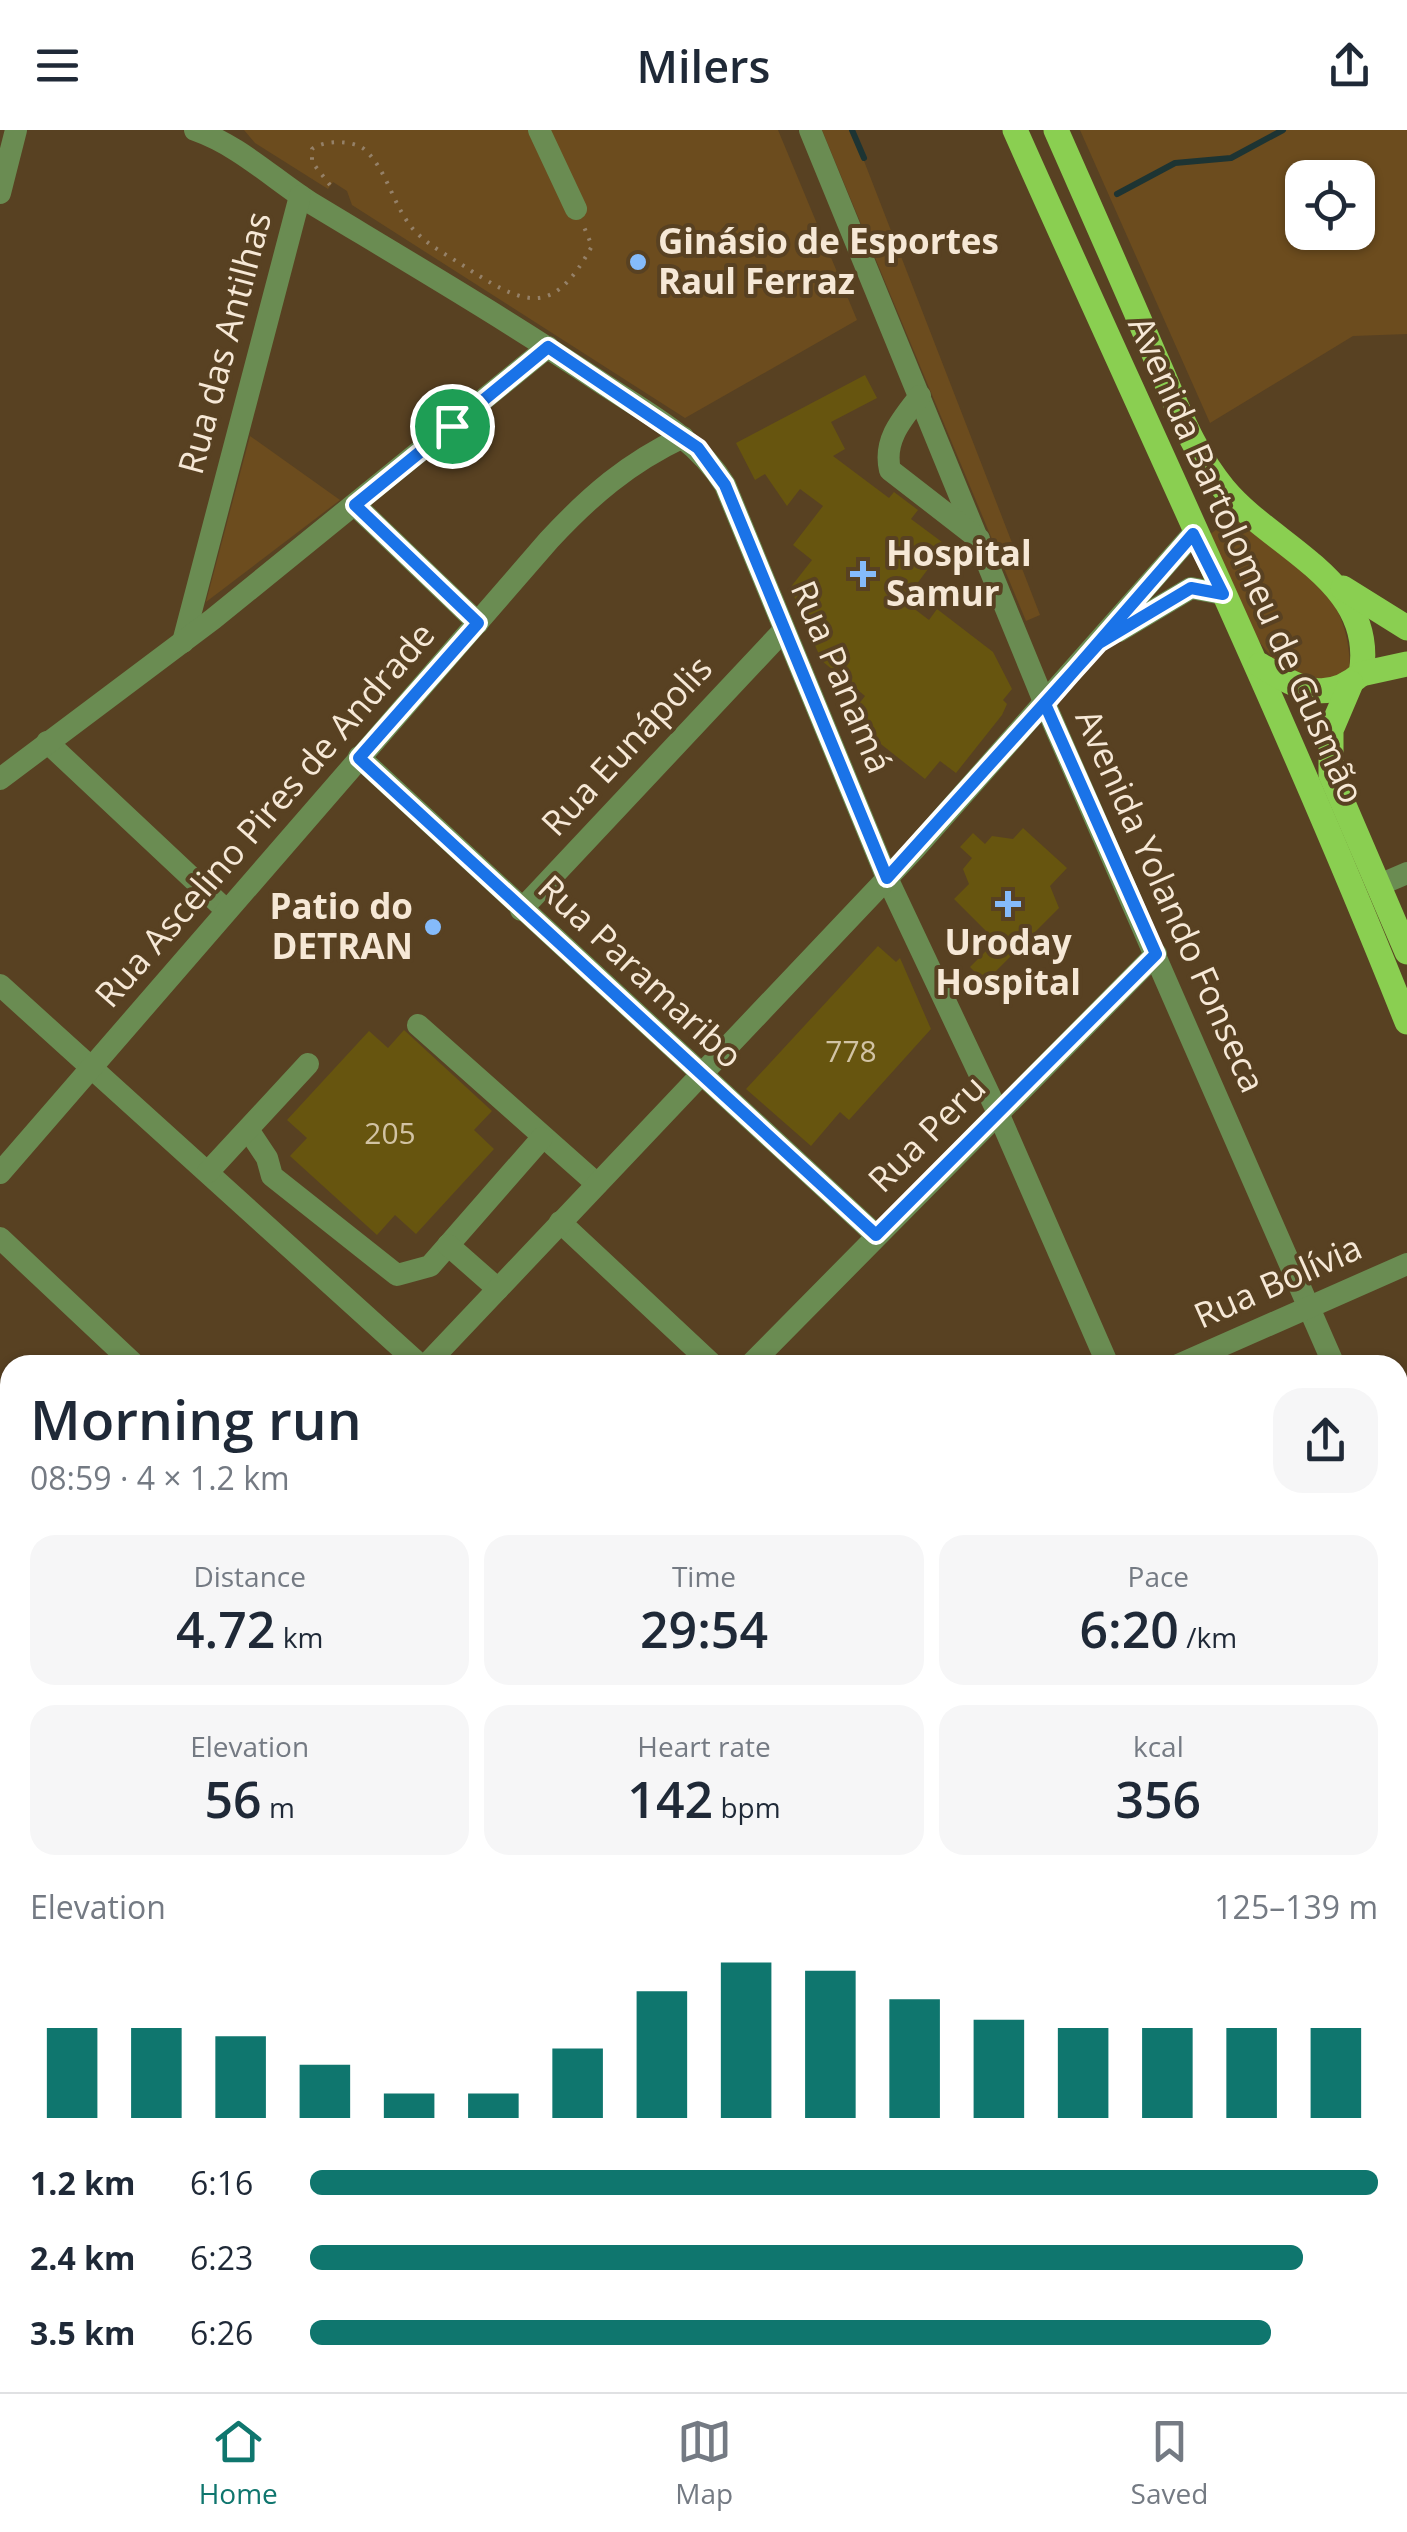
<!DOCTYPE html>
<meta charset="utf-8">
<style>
body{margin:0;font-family:"Open Sans",sans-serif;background:#f6f6f7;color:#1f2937;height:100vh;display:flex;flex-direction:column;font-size:38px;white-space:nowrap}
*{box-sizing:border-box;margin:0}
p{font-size:32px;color:#747a83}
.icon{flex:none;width:55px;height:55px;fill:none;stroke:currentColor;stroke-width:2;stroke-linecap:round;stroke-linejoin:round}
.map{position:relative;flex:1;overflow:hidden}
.sheet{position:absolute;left:0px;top:1225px;width:1408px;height:1038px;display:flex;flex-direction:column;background:#fff;border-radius:30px 30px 0 0;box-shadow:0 2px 8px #0004}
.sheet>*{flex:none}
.controls{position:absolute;left:1285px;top:30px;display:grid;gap:20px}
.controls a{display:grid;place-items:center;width:90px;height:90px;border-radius:20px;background:#fff;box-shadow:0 2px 8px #0004;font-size:50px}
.pin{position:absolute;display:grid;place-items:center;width:85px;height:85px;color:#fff;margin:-42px;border:5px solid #fff;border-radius:50%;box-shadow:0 2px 10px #0007}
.round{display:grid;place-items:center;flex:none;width:105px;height:105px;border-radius:30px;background:#f6f6f7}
.overview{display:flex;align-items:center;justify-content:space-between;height:170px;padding:0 30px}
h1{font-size:55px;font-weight:600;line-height:75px}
.figures{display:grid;grid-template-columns:repeat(3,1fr);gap:15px;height:170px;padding:10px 30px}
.figures div{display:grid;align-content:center;border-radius:25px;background:#f6f6f7;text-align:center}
.figures b{font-size:50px;font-weight:600}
.figures small{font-size:28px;font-weight:400}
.figures p{font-size:28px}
.chart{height:280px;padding:20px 30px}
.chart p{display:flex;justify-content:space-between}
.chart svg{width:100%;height:180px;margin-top:10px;stroke:#0f766e;stroke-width:6}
ul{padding:0 30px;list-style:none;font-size:32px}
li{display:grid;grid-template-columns:160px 120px 1fr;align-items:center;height:75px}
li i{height:25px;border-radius:12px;background:#0f766e}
header{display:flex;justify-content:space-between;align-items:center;height:130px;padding:0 30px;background:#fff;font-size:45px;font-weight:600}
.tab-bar{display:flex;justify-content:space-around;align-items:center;height:140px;border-top:2px solid #e0e1e3;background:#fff;font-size:28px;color:#747a83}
.tab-bar a{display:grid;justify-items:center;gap:5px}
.tab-bar .current{color:#0f766e}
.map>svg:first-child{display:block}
</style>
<header><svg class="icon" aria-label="menu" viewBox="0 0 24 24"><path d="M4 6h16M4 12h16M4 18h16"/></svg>Milers<svg class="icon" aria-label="share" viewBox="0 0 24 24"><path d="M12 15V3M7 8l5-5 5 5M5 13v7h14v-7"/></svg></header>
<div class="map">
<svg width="1407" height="2262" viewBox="0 0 1407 2262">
<rect width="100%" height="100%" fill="#584122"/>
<g fill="#6c4c1e" fill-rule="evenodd">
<path d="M244,0H778L857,190L685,288L352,75L347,61L333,52L328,59L255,13Z"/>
<path d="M822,0H852L1040,485L1026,491Z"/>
<path d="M1080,0H1407V204L1353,206L1210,293ZM1302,48H1358V102H1302Z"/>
<path d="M250,306L340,370L206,472Z"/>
<path d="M1228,391L1240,392C1298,436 1349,458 1350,538L1323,553C1311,549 1296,546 1286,539C1251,516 1221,443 1209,405Z"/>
<path d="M1398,1941L1407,1963V2058L1398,2068Z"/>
<path d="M165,2252H656L676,2262H155Z"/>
</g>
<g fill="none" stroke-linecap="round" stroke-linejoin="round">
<g stroke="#1d3433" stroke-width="6">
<path d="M852,0L864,28"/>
<path d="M1117,64L1175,33L1231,28L1283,0"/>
<path d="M720,2252L733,2262"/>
</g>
</g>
<g fill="#67550f">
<path d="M865,245L877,268L831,292L845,319L833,326L889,368L894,362L918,380L911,389L946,415L904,471L929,490L937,479L993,522L1012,559L1003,570L1007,574L1002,585L956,643L940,631L925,649L848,588L865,566L822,531L813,511L824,495L799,477L790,458L812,430L793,415L823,376L800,359L787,376L765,344L755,350L736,313Z"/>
<path d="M1023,698L1067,738L1050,756L1059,778L985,852L970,837L996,811L954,769L969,754L963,739L972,728L960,717L973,703L985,714L992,706L1013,709Z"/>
<path d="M878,816L896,832L900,828L931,899L849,990L840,982L811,1016L746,959Z"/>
<path d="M404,900L492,981L474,1000L494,1019L416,1104L395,1085L377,1105L290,1026L307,1008L287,990L369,901L388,918Z"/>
</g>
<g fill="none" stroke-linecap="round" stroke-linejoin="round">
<path stroke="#958168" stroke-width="4" stroke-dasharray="2.5 8" stroke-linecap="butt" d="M330,55L312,32V19C324,10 352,10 364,19C387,39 393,76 413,99C428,116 451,127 470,140C530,179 555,183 592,116L584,97"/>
<g stroke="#6a8c52" stroke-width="22">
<path d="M195,0C240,16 272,48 311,73C407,131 504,188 597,250C643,281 695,306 725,355L887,748L998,983L1108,1235"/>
<path d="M539,0L576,79"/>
<path d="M810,0L1045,574L1334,1235"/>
<path d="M0,63L16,0"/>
<path d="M920,266C902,289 883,310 890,340L979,409"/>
<path d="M355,375L478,493"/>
<path d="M1119,501L1191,458L1223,464"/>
<path d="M183,512L300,66"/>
<path d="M47,612L226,780"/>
<path d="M359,627L876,1105"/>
<path d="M0,649L213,489L548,217"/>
<path d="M1379,755L1407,743"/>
<path d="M521,780L783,501"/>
<path d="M0,855L420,1235"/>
<path d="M418,895L597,1054"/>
<path d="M249,1001L267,1028L272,1046L397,1145L430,1136L542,1008"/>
<path d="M208,1042L308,934"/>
<path d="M0,1043L549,410C590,366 628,333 683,307"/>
<path d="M560,1092L713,1235"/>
<path d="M0,1108L135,1235"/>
<path d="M448,1115L498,1159"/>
<path d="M426,1235L914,720L1193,404"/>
<path d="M750,1235L1156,824"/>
<path d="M1178,1235L1407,1134"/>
<path d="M1398,1374L1407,1397"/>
<path d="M1398,1626L1407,1621"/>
<path d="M0,1698L10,1687"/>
<path d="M1398,1850L1407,1846"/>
<path d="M0,1881L10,1890"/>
<path d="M1398,1910L1407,1931"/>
<path d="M0,1970L10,1959"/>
<path d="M1398,2087L1407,2080"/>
<path d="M1214,2252L1224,2262"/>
<path d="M55,2262L64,2252"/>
</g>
<g stroke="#8acf51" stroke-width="25">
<path d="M1015,0C1147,297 1287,590 1407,892"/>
<path d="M1056,0C1089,75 1122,149 1154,224C1175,270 1191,320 1224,359C1273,418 1378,452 1361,544C1324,576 1296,556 1260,535"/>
<path d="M1343,458L1407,498"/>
<path d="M1361,544L1407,534"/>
<path d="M1351,553L1331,600V645L1407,822"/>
</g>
<g stroke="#97e94d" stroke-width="30">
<path d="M0,1415L10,1424"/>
<path d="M0,1504L10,1513"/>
<path d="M810,2252L820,2262"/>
<path d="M903,2252L913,2262"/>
</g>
</g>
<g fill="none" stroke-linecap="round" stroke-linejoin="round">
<g stroke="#fff" stroke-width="20">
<path id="route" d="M452,296L355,375L478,493L359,628L876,1105L1156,824L1045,574L1193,404L1223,464L1191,458L1099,513L887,748L725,355L698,318L548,217L452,296"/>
</g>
<use href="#route" stroke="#1a73e8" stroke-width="12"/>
</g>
<g fill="#85bbfb" stroke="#584122" stroke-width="4">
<circle cx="638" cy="132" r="10"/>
<path d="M858 429h10v10h10v10h-10v10h-10v-10h-10v-10h10z"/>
<path d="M1003 759h10v10h10v10h-10v10h-10v-10h-10v-10h10z"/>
<circle cx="433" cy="797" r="10"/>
</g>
<g text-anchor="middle" stroke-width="8" stroke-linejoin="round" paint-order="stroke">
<g font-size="30" fill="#d2c3a4">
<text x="851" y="932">778</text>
<text x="390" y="1014">205</text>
</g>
<g font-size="35" font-weight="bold" fill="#f6e8d6" stroke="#584122" text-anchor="start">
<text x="658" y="124">Ginásio de Esportes<tspan x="658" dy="40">Raul Ferraz</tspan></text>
<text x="886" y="436">Hospital<tspan x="886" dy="40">Samur</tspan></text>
<text x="413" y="789" text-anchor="end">Patio do<tspan x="413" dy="40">DETRAN</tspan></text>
<text x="1008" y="825" text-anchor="middle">Uroday<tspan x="1008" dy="40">Hospital</tspan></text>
</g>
<g font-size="35" fill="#f6e8d6" stroke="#584122">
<text transform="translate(225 213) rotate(-75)" y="12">Rua das Antilhas</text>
<text transform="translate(1246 430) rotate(66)" y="12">Avenida Bartolomeu de Gusmão</text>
<text transform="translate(841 547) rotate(67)" y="12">Rua Panamá</text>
<text transform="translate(627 616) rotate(-47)" y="12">Rua Eunápolis</text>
<text transform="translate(265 685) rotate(-49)" y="12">Rua Ascelino Pires de Andrade</text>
<text transform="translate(1170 771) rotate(66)" y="12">Avenida Yolando Fonseca</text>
<text transform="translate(640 842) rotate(43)" y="12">Rua Paramaribo</text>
<text transform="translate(927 1004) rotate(-45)" y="12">Rua Peru</text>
<text transform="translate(1278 1152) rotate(-24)" y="12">Rua Bolívia</text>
</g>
</g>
</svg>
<div class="controls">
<a><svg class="icon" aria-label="locate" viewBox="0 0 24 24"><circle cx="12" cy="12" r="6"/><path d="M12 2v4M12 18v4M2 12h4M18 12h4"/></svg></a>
</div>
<div class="pin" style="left:452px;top:296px;background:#1e9e55"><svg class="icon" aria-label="arrive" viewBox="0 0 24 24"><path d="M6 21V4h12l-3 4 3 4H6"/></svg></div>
<section class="sheet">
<div class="overview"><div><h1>Morning run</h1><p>08:59 · 4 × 1.2 km</p></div><a class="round"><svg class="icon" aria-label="share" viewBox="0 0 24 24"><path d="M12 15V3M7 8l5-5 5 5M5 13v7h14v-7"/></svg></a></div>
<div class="figures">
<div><p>Distance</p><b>4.72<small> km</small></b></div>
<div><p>Time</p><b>29:54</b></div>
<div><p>Pace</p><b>6:20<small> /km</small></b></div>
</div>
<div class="figures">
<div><p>Elevation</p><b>56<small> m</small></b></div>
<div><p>Heart rate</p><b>142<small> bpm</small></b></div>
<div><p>kcal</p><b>356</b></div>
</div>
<div class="chart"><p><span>Elevation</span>125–139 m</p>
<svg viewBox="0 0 160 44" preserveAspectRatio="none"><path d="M5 44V22M15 44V22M25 44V24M35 44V31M45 44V38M55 44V38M65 44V27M75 44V13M85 44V6M95 44V8M105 44V15M115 44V20M125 44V22M135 44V22M145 44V22M155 44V22"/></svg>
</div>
<ul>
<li><b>1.2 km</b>6:16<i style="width:100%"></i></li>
<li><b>2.4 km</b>6:23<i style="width:93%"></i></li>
<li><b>3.5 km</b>6:26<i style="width:90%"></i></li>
</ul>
</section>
</div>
<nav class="tab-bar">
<a class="current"><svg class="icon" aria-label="home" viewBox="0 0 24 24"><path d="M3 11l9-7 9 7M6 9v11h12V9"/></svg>Home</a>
<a><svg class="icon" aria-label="map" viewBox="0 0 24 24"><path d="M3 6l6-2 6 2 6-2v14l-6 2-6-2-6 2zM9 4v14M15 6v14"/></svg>Map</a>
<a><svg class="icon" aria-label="saved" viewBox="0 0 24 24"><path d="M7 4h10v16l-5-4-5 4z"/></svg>Saved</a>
</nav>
